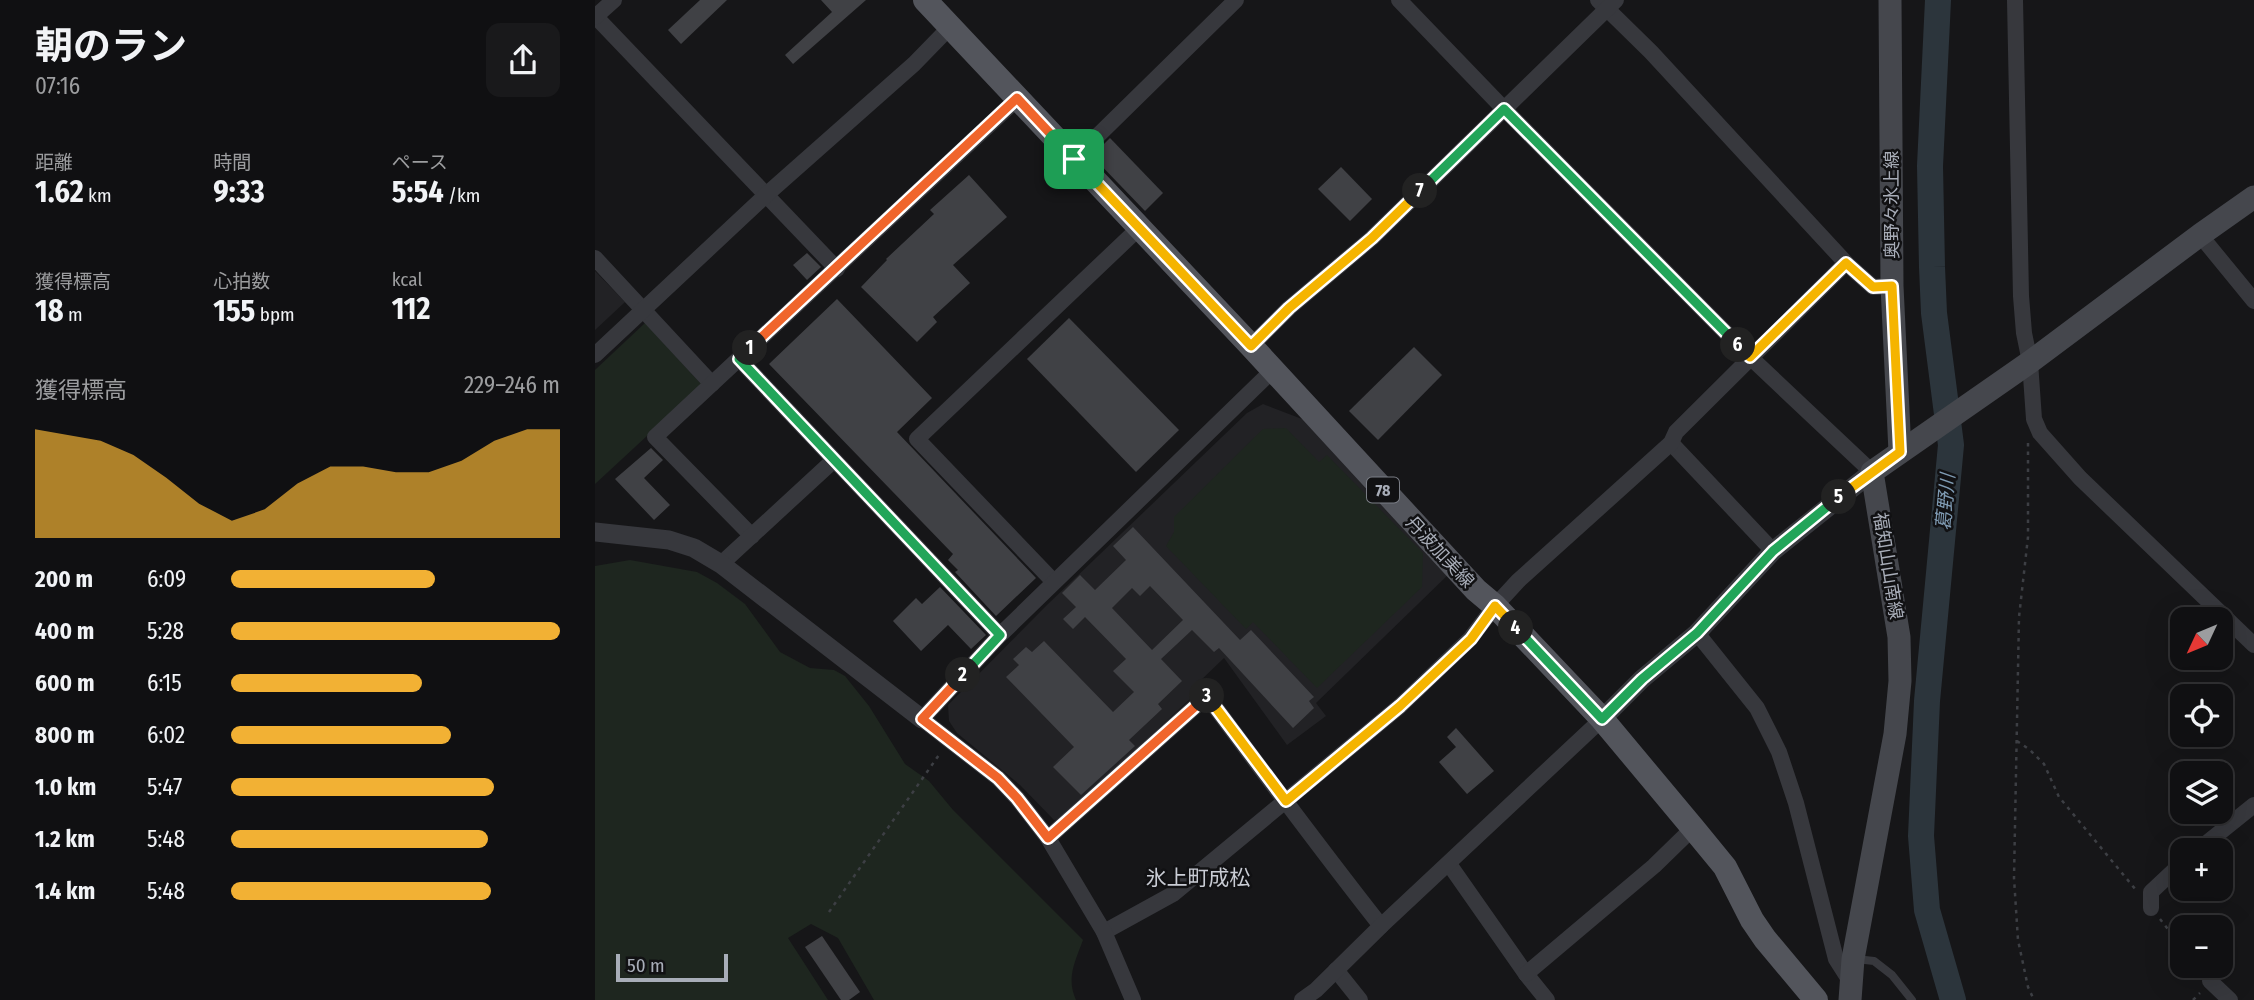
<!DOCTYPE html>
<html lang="ja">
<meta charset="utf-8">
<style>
body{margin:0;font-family:"Fira Sans Condensed","Noto Sans JP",sans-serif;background:#19191b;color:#f1f3f6;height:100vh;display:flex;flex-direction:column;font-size:26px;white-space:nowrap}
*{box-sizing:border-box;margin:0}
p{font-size:23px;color:#9c9d9f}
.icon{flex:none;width:38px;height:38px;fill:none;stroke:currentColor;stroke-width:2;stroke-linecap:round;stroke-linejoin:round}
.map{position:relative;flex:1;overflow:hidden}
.panel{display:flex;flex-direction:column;background:#101012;width:595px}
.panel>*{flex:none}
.needle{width:46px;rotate:226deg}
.fabs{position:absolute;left:1575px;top:607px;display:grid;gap:14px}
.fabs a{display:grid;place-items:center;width:63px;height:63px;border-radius:14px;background:#101012;box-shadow:0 7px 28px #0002,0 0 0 2px #303032;font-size:35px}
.scale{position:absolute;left:21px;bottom:18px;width:112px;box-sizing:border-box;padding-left:7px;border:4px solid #a8adb8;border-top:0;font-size:19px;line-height:24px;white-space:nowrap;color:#a8adb8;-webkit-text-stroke:5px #111113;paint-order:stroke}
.pin{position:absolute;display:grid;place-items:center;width:60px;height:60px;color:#fff;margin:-30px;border-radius:14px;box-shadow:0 4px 10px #0006}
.km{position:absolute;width:35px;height:35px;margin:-18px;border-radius:50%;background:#222;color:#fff;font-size:19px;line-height:35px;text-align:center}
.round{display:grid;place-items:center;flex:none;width:74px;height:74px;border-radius:14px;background:#19191b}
.overview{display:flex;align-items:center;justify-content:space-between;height:119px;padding:0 35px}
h1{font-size:38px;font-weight:700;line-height:52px}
.metrics{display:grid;grid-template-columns:repeat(3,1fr);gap:10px;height:119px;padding:7px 35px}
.metrics div{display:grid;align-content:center}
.metrics b{font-size:30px;font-weight:700}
.metrics small{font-size:19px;font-weight:400}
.metrics p{font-size:19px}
.chart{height:196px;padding:14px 35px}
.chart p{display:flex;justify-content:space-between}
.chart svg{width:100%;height:126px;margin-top:7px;fill:#f2b134;opacity:.7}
ul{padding:0 35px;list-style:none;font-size:23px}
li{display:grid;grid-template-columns:112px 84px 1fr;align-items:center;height:52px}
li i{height:18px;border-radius:9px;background:#f2b134}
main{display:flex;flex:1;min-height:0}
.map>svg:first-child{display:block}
</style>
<main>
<section class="panel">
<div class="overview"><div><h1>朝のラン</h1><p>07:16</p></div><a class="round"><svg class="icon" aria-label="share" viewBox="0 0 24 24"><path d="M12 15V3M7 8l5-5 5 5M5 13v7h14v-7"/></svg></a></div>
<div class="metrics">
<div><p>距離</p><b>1.62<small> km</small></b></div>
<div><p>時間</p><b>9:33</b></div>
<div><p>ペース</p><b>5:54<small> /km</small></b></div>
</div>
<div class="metrics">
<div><p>獲得標高</p><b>18<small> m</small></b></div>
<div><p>心拍数</p><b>155<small> bpm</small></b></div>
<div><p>kcal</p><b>112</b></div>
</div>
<div class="chart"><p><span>獲得標高</span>229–246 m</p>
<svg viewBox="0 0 160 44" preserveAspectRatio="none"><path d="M0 44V6L10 8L20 10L30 15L40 23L50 32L60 38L70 34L80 25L90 19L100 19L110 21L120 21L130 17L140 10L150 6L160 6V44z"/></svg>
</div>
<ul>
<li><b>200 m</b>6:09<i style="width:62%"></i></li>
<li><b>400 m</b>5:28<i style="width:100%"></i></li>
<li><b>600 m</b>6:15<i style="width:58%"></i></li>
<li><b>800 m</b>6:02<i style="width:67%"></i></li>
<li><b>1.0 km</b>5:47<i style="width:80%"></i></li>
<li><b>1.2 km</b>5:48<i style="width:78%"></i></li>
<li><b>1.4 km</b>5:48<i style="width:79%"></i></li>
</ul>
</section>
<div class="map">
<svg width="1659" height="1000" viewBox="0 0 1659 1000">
<rect width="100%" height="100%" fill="#161618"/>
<g fill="#222225">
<path d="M0,271L30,302L0,330Z"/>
<path d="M668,404L707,419L857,571L721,703L731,716L692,745L629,658L604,682L608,687L466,819L459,820L425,785L362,733L354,721L353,705L452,605L652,413Z"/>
</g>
<g fill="#1e261f">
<path d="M50,323L107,385L0,484V370Z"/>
<path d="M691,428L724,462L732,455L828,553L827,587L722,688L658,622L651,629L571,546L579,532V517L668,429Z"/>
<path d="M35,560L102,572L122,583L150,604L185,652L215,668L239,670L250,676L274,706L310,764L334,781L358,810L488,940C480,962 471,978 481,1000H279L243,938L216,924L193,938L233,1000H0V566Z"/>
</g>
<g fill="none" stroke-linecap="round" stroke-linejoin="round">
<path stroke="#2c353c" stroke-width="26" d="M1343,0L1335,166L1337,267L1339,313L1356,445L1332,701L1326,836L1332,910L1358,1000"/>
</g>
<g fill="#404145" fill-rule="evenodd">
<path d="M105,0H132L86,44L73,30Z"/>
<path d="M226,0H271L198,64L190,55L237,12Z"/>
<path d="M515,138L568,193L550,211L497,156Z"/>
<path d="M746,167L777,199L755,221L723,189Z"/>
<path d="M374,175L412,217L358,265L375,283L338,317L342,322L322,342L266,287L292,260L291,259L339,214L335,210Z"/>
<path d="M212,253L226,267L212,280L198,265Z"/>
<path d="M242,299L337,398L302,432L441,578L401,616L360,572L363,570L353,560L358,554L174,364Z"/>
<path d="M474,318L584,430L541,472L432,359Z"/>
<path d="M819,347L847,375L783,440L754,411Z"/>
<path d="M56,448L68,460L49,478L75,505L59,520L20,479Z"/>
<path d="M538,527L645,640L656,630L719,697L714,701L719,708L698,728L624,648L619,652L597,630L566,659L587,681L563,704L567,709L534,740L540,746L486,795L458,767L479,747L411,677L424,665L418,659L431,647L437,652L449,641L518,712L539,692L518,671L531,659L490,617L478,629L468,619L481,607L467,593L485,575L500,590L531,560L518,546ZM555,586L588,620L557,650L517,608L537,588L545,596Z"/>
<path d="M345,587L391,635L376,649L353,625L326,651L298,621L321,598L327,604Z"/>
<path d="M861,728L899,771L872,794L844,762L861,747L852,737Z"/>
<path d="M227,936L265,992L254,1000H246L210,947Z"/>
</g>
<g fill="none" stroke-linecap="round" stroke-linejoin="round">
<g stroke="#3d3f44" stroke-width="2.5" stroke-dasharray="3.5 5" stroke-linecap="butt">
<path d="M1433,443V537L1424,617L1419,878L1423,940L1433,987L1439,1000"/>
<path d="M1422,741L1435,750L1449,764L1464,797L1541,890"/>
<path d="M234,912L346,752"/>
<path d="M1565,919L1587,947"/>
<path d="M1598,1000L1605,993"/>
</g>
<path stroke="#37383d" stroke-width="8" d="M1261,959L1279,961L1297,975L1317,1000"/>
<g stroke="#37383d" stroke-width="16">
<path d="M804,0L909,109L1155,357L1277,472"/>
<path d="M1003,0L1056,52L1251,263L1278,287L1297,286"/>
<path d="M1420,0L1426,296L1429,333L1435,362L1439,419L1445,433L1485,478L1659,645"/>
<path d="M0,16L242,269"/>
<path d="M0,17L19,0"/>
<path d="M479,159L641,0"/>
<path d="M1605,235L1659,301"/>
<path d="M0,258L117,384"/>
<path d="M656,346L694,308L777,238L1021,0"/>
<path d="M0,355L171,195L319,64L355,27"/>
<path d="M144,359L405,635"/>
<path d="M1076,443L1178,551"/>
<path d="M157,536L60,437L423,98"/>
<path d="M126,564L239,460"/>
<path d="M459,582L322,439L544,228"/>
<path d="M1102,633L1162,708L1184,752L1201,803L1241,959L1255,981"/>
<path d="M453,838L612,696C669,773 726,850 786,926"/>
<path d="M1603,850L1659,805"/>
<path d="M854,864L931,974L952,1000"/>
<path d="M1556,908V892L1587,863"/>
<path d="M509,932L578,894L805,706L875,639L900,606L923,581L1076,443L1081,432L1251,263"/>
<path d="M741,970L765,1000"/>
<path d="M931,974L1059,866L1098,828"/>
<path d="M1615,981L1635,1000"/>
<path d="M538,1000L509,932L453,838L422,798L403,778L327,719L405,635L678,370"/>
<path d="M707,1000L721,990L786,926L1007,719"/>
</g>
<g stroke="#37383d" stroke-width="19">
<path d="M0,532L74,540L99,548L126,564L327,719"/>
<path d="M1007,719L1047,679L1102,633L1178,551L1277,472"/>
</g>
<g stroke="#45474d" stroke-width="23">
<path d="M1295,0L1297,286L1305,452"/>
<path d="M1255,1000L1258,959L1300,734L1305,681L1304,637L1277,472L1435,362L1605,235L1659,197"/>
</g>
<path stroke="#53555c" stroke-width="24" d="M330,0L656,346L881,590L900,606L1007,719L1098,828L1130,867L1157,920L1170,939L1221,1000"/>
</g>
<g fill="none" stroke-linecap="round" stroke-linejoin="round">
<g stroke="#fff" stroke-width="14">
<path id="split-1" d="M155,348L422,98L479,159"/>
</g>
<g stroke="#fff" stroke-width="14">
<path id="split-2" d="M155,348L144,359L405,635L368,675"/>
</g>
<g stroke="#fff" stroke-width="14">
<path id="split-3" d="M368,675L327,719L403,778L422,798L453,838L612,696"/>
</g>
<g stroke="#fff" stroke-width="14">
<path id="split-4" d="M612,696L691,801L805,706L876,639L900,606L921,628"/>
</g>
<g stroke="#fff" stroke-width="14">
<path id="split-5" d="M921,628L1007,719L1047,679L1102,633L1178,551L1244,497"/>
</g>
<g stroke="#fff" stroke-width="14">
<path id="split-6" d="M1143,345L1155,357L1251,263L1278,287L1297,286L1305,452L1244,497"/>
</g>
<g stroke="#fff" stroke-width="14">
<path id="split-7" d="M825,191L909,109L1143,345"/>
</g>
<g stroke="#fff" stroke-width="14">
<path id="split-8" d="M479,159L656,346L694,308L777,238L825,191"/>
</g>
<use href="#split-1" stroke="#f0652b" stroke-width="9"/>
<use href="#split-2" stroke="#22a559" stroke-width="9"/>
<use href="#split-3" stroke="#f0652b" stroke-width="9"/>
<use href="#split-4" stroke="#f5b400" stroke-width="9"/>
<use href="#split-5" stroke="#22a559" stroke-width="9"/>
<use href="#split-6" stroke="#f5b400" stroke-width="9"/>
<use href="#split-7" stroke="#22a559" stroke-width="9"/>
<use href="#split-8" stroke="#f5b400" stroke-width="9"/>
</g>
<g text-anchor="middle" stroke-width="5" stroke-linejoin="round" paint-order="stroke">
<rect fill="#111113" stroke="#7b7e86" stroke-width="2" x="772" y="477.5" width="32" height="25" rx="5"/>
<g font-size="16" font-weight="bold" fill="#a8adb8">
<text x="788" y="496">78</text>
</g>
<g font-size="18" fill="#a8adb8" stroke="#111113">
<text transform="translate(1297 205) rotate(-90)" y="6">奥野々氷上線</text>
<text transform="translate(845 552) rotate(47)" y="6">丹波加美線</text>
<text transform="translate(1293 566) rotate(81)" y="6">福知山山南線</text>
</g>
<g font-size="19" font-style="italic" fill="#7f9bb3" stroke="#111113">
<text transform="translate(1350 502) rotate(-85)" y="7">葛野川</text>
</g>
<g font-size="21" fill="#c9ccd4" stroke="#111113">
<text x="603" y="885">氷上町成松</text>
</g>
</g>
</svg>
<div class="fabs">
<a><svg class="needle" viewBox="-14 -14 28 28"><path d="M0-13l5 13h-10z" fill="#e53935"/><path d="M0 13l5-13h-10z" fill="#9c9d9f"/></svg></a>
<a><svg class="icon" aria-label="locate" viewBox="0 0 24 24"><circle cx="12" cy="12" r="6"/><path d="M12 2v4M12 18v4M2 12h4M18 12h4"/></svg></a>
<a><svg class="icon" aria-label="layers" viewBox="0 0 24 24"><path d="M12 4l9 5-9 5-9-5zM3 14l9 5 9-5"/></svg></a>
<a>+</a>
<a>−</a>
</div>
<div class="scale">50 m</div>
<div class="pin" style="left:479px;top:159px;background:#1e9e55"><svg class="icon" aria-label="arrive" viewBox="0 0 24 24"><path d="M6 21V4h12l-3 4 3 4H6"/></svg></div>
<b class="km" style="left:155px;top:348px">1</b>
<b class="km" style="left:368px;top:675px">2</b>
<b class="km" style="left:612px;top:696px">3</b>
<b class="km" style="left:921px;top:628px">4</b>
<b class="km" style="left:1244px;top:497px">5</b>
<b class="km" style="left:1143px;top:345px">6</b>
<b class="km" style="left:825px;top:191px">7</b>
</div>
</main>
